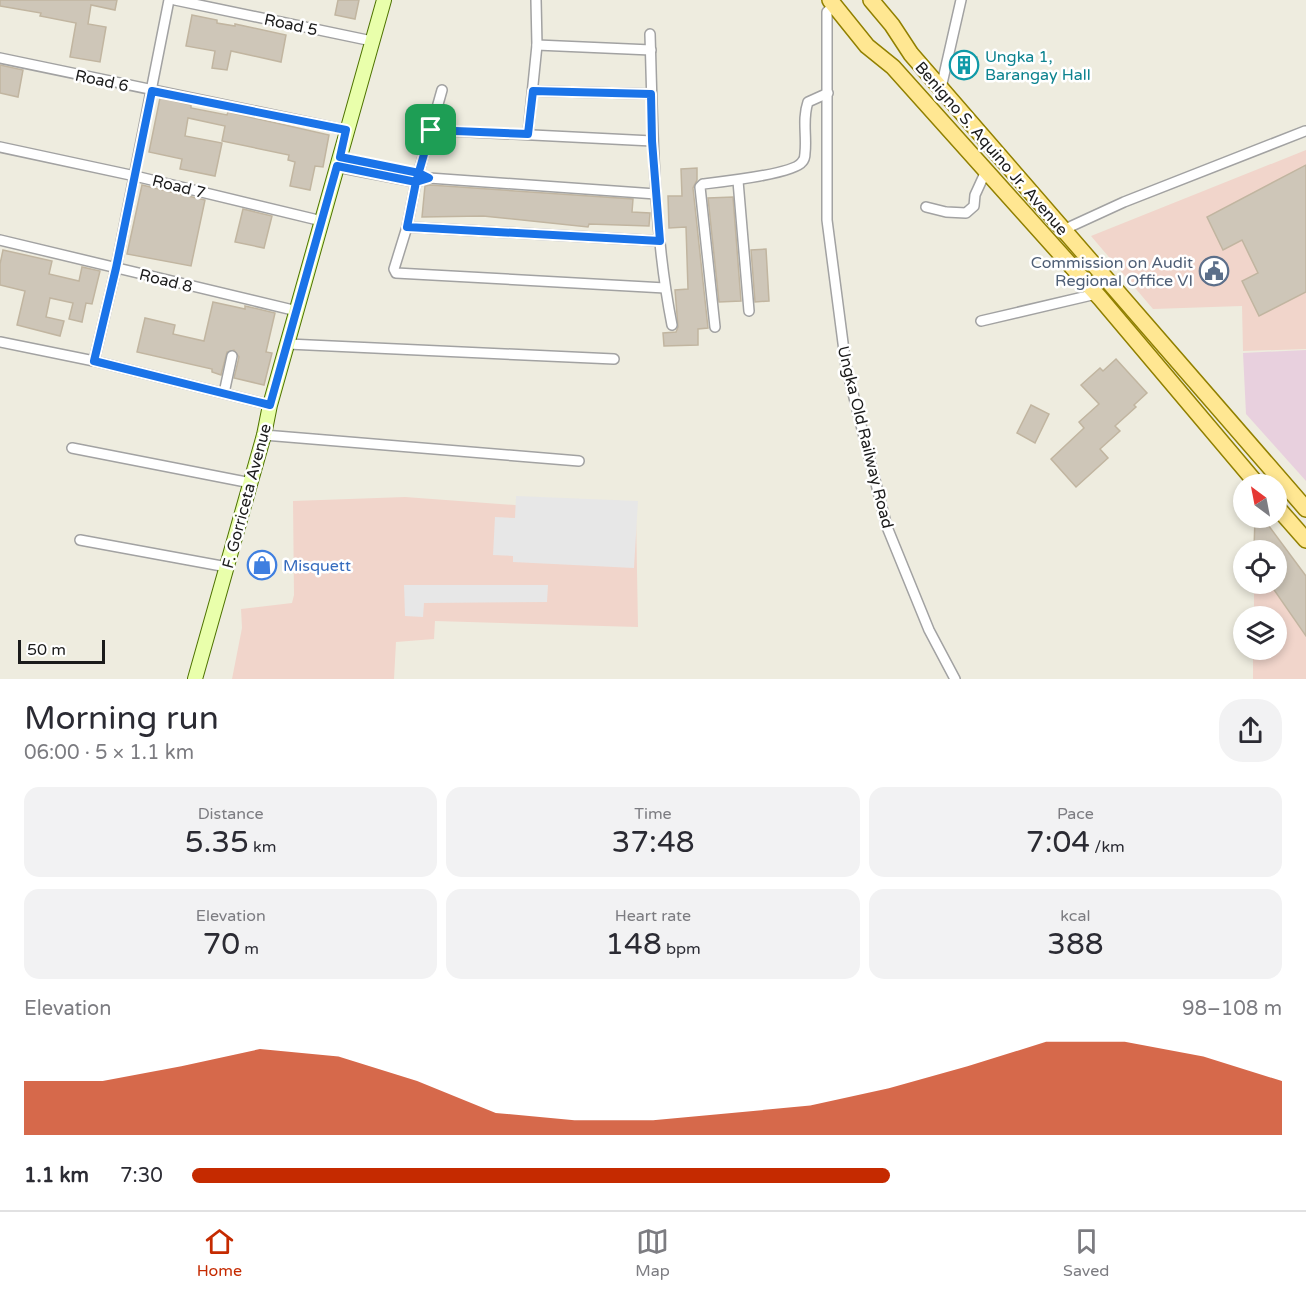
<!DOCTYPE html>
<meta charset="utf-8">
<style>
body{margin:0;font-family:"Varela Round",sans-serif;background:#f2f2f3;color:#2b2b33;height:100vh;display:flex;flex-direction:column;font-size:22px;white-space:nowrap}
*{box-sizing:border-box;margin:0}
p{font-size:20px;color:#7c7c81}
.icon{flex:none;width:33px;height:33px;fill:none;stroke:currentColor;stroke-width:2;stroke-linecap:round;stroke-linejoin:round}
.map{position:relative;height:679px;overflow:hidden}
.details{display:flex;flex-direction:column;background:#fff;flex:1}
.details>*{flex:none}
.needle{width:39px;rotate:328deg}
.buttons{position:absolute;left:1233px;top:474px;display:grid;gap:12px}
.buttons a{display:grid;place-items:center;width:54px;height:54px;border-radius:50%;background:#fff;box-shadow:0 3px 9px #0003;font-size:30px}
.scale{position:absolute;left:18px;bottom:15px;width:87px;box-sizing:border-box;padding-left:6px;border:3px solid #1b1b1b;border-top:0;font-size:16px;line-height:21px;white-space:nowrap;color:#1b1b1b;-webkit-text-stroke:4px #fff;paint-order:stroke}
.pin{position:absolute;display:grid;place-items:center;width:51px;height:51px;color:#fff;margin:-26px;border-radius:12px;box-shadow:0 3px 9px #0006}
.round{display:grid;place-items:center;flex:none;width:63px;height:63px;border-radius:24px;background:#f2f2f3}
.summary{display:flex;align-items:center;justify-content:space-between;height:102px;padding:0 24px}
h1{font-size:33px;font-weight:600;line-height:45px}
.metrics{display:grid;grid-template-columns:repeat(3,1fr);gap:9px;height:102px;padding:6px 24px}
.metrics div{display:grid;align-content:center;border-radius:15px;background:#f2f2f3;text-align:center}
.metrics b{font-size:30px;font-weight:600}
.metrics small{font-size:16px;font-weight:400}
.metrics p{font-size:16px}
.chart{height:168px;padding:12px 24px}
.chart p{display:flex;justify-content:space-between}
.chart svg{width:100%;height:108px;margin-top:6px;fill:#c52a00;opacity:.7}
ul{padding:0 24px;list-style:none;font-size:20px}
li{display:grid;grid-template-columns:96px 72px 1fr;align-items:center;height:45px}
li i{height:15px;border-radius:8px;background:#c52a00}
.menu{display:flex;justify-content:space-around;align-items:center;height:84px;border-top:2px solid #e1e1e2;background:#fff;font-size:16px;color:#7c7c81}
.menu a{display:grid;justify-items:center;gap:3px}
.menu .active{color:#c52a00}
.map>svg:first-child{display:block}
</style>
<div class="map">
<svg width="1306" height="679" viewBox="0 0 1306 679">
<rect width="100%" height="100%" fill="#eeecdf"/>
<g fill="#f1d5cb">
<path d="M1306,150V349L1243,351L1242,306L1153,309L1091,236Z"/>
<path d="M405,497L636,514L638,627L435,621L434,639L396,642L394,679H232L242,628L241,609L292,603L294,595L293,501Z"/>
<path d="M1255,518H1263L1306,576V679H1253V650H1276V616H1254V584H1276V550H1254Z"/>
</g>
<path fill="#e8d0de" d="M1306,350V481L1246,414L1243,353Z"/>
<g fill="#e7e7e7">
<path d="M516,496L638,501L634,568L513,562V556L493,555L495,517L515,518Z"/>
<path d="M404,585H548L547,602L424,603L423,617L405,616Z"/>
</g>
<g fill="#cec6b8" stroke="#c1b5a0" stroke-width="1.5">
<path d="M0,0H117L115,10L91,5L88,24L106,27L100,62L70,57L76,23L40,16L41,13L0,6Z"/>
<path d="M338,0H359L355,19L335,15Z"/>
<path d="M192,15L217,20V23L235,26V24L286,35L281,62L231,51L227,70L212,68L215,51L186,46Z"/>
<path d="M957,52L977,57L972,77L952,73Z"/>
<path d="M0,65L23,70L18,97L0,93Z"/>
<path d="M160,98L191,105V108L227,115L228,112L329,135L323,167L315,166L310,190L290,186L295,162L288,160L289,155L222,141L225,126L188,118L185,136L222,143L215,176L180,169L182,159L149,152Z"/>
<path d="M1306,165V292L1259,316L1242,281L1258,273L1242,240L1223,250L1207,217Z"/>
<path d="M697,168V180L693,188L708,328L698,329V345L664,346L663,333L676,332L678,327L675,290L688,289L686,227L669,228L668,196H682L681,169Z"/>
<path d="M142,185L205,200L191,266L127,254Z"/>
<path d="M430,185L633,199L632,212L650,213L649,226L589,224L588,227L483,216L422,217L425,186Z"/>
<path d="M733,197L741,301L719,302L708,198Z"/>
<path d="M243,209L272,216L264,248L235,242Z"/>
<path d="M766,249L769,301L755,302L751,250Z"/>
<path d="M3,250L52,261L49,274L79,281L82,267L100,271L92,304L86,303L82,322L69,319L73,303L50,298L46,317L64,321L60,336L17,325L25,291L0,285V264Z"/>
<path d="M213,302L245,309V306L275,313L266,352L272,353L264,385L234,378L239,357L234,350L227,352L221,375L212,372V369L137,352L145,318L175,325L173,334L204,341Z"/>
<path d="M1116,359L1147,393L1134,405L1136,407L1115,426L1120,431L1100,449L1108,458L1076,487L1051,459L1084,428L1079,422L1099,404L1081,385L1100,368L1103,371Z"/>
<path d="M1031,405L1049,414L1035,443L1017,433Z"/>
<path d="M1255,518H1263L1306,576V636L1270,584H1276V550H1254Z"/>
</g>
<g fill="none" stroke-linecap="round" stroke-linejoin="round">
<g stroke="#a2a2a2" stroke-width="12">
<g id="street">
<path d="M175,0L372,41"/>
<path d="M834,5L827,12V220L846,366L887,527L929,630L955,679"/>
<path d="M650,34C653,131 653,229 672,325"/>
<path d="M537,45L651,50"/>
<path d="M0,58L346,130"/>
<path d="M941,88L961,0"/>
<path d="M442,90L416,182L407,227L394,269L396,273L665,288"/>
<path d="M533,91L651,94"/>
<path d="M431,130L652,141"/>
<path d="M528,134L537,45L536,0"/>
<path d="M0,147L135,176L322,221"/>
<path d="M340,157L423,175"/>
<path d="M337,167L416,182L429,178L656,194"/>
<path d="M738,181L749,311"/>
<path d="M926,207L946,212L966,213L974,206L975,195L986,171"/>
<path d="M407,227L660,241"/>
<path d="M1063,230L1124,202L1305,131"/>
<path d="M0,240L297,311"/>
<path d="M981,321L1096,294"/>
<path d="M715,327L700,187L703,184C720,182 794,174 802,162C804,160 805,156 805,153C807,136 802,119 808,102L828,93"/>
<path d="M0,342L94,361L270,405"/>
<path d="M288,344L614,359"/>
<path d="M94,361L116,268L169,0"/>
<path d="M224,393L232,356"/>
<path d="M264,435L579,461"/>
<path d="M72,448L251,483"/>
<path d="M80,540L227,567"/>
</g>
</g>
<g stroke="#4e7300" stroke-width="16">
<path id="secondary" d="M195,679L264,435L270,405L384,0"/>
</g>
<g stroke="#918000" stroke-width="18">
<g id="primary">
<path d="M830,0L867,46L893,67L1100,298L1257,484"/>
<path d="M871,0L892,25L911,54L1306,509"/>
<path d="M1276,506L1306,540"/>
</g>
</g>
<use href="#street" stroke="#fff" stroke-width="9"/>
<use href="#secondary" stroke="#e9ffab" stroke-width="14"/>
<use href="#primary" stroke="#ffe792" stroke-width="15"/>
</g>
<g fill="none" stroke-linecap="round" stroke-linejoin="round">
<g stroke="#fff" stroke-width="12">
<path id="route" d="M431,130L416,182L337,166L270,405L94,361L116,268L152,91L346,130L340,157L419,173L429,178L416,182L407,227L660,241L652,141L651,94L533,91L528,134L431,130"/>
</g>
<use href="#route" stroke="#1a73e8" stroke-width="8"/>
</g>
<defs>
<g id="building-ring" transform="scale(1.5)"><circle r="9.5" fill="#fff" stroke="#0f9aa8" stroke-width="1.5"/><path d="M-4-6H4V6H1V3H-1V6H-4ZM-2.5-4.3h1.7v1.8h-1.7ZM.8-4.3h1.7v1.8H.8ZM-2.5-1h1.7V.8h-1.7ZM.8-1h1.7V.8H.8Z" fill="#0f9aa8"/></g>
<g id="civic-ring" transform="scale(1.5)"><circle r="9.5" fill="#fff" stroke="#5c6f8a" stroke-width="1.5"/><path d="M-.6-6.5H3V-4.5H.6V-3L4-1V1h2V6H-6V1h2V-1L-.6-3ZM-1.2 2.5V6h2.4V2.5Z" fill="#5c6f8a"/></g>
<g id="shop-ring" transform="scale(1.5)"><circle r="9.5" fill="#fff" stroke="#3f7fe0" stroke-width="1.5"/><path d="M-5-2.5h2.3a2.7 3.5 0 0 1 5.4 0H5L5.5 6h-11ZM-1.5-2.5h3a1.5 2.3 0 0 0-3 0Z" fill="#3f7fe0"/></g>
</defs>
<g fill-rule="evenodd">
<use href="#building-ring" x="964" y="65"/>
<use href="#civic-ring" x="1214" y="271"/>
<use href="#shop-ring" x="262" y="565"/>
</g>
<g text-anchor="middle" stroke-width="5" stroke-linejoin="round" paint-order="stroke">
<g font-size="16" fill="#1b1b1b" stroke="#fff">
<text transform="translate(291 24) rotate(12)" y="6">Road 5</text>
<text transform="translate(102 80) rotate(12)" y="6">Road 6</text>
<text transform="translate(992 148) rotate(49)" y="6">Benigno S. Aquino Jr. Avenue</text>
<text transform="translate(179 186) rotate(14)" y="6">Road 7</text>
<text transform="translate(166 280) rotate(14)" y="6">Road 8</text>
<text transform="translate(866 437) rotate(76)" y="6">Ungka Old Railway Road</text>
<text transform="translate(246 496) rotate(-75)" y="6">F. Gorriceta Avenue</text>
</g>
<g font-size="16" fill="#0d838f" stroke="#fff" text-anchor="start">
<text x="985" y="62">Ungka 1,<tspan x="985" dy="18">Barangay Hall</tspan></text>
</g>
<g font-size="16" fill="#4e5e75" stroke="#fff" text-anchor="end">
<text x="1193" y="268">Commission on Audit<tspan x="1193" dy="18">Regional Office VI</tspan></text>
</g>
<g font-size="16" fill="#366cbe" stroke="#fff" text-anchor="start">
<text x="283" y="571">Misquett</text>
</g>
</g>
</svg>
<div class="buttons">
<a><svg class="needle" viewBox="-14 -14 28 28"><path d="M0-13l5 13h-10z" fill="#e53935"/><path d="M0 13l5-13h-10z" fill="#7c7c81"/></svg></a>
<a><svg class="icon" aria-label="locate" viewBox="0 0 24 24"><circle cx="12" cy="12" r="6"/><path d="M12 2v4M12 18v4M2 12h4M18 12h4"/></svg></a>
<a><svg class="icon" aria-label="layers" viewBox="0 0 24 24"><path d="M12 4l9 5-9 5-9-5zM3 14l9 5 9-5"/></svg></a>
</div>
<div class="scale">50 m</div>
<div class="pin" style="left:431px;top:130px;background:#1e9e55"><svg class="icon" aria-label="arrive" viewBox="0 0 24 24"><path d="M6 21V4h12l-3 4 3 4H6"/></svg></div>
</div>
<section class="details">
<div class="summary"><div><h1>Morning run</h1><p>06:00 · 5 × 1.1 km</p></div><a class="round"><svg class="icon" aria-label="share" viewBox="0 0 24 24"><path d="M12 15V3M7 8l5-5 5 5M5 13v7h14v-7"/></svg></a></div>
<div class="metrics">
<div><p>Distance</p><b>5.35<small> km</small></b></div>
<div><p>Time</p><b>37:48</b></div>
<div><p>Pace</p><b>7:04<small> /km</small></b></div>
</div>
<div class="metrics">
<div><p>Elevation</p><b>70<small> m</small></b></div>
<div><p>Heart rate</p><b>148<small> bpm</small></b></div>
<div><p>kcal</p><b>388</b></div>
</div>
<div class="chart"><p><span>Elevation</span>98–108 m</p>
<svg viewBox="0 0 160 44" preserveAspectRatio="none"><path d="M0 44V22L10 22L20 16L30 9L40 12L50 22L60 35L70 38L80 38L90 35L100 32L110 25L120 16L130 6L140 6L150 12L160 22V44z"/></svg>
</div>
<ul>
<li><b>1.1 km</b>7:30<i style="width:64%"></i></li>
</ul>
</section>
<nav class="menu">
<a class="active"><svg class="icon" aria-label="home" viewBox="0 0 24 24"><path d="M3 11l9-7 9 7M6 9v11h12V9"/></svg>Home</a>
<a><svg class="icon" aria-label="map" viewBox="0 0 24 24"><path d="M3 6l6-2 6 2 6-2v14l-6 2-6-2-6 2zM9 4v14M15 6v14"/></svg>Map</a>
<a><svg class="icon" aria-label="saved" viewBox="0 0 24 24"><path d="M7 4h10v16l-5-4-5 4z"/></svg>Saved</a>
</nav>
